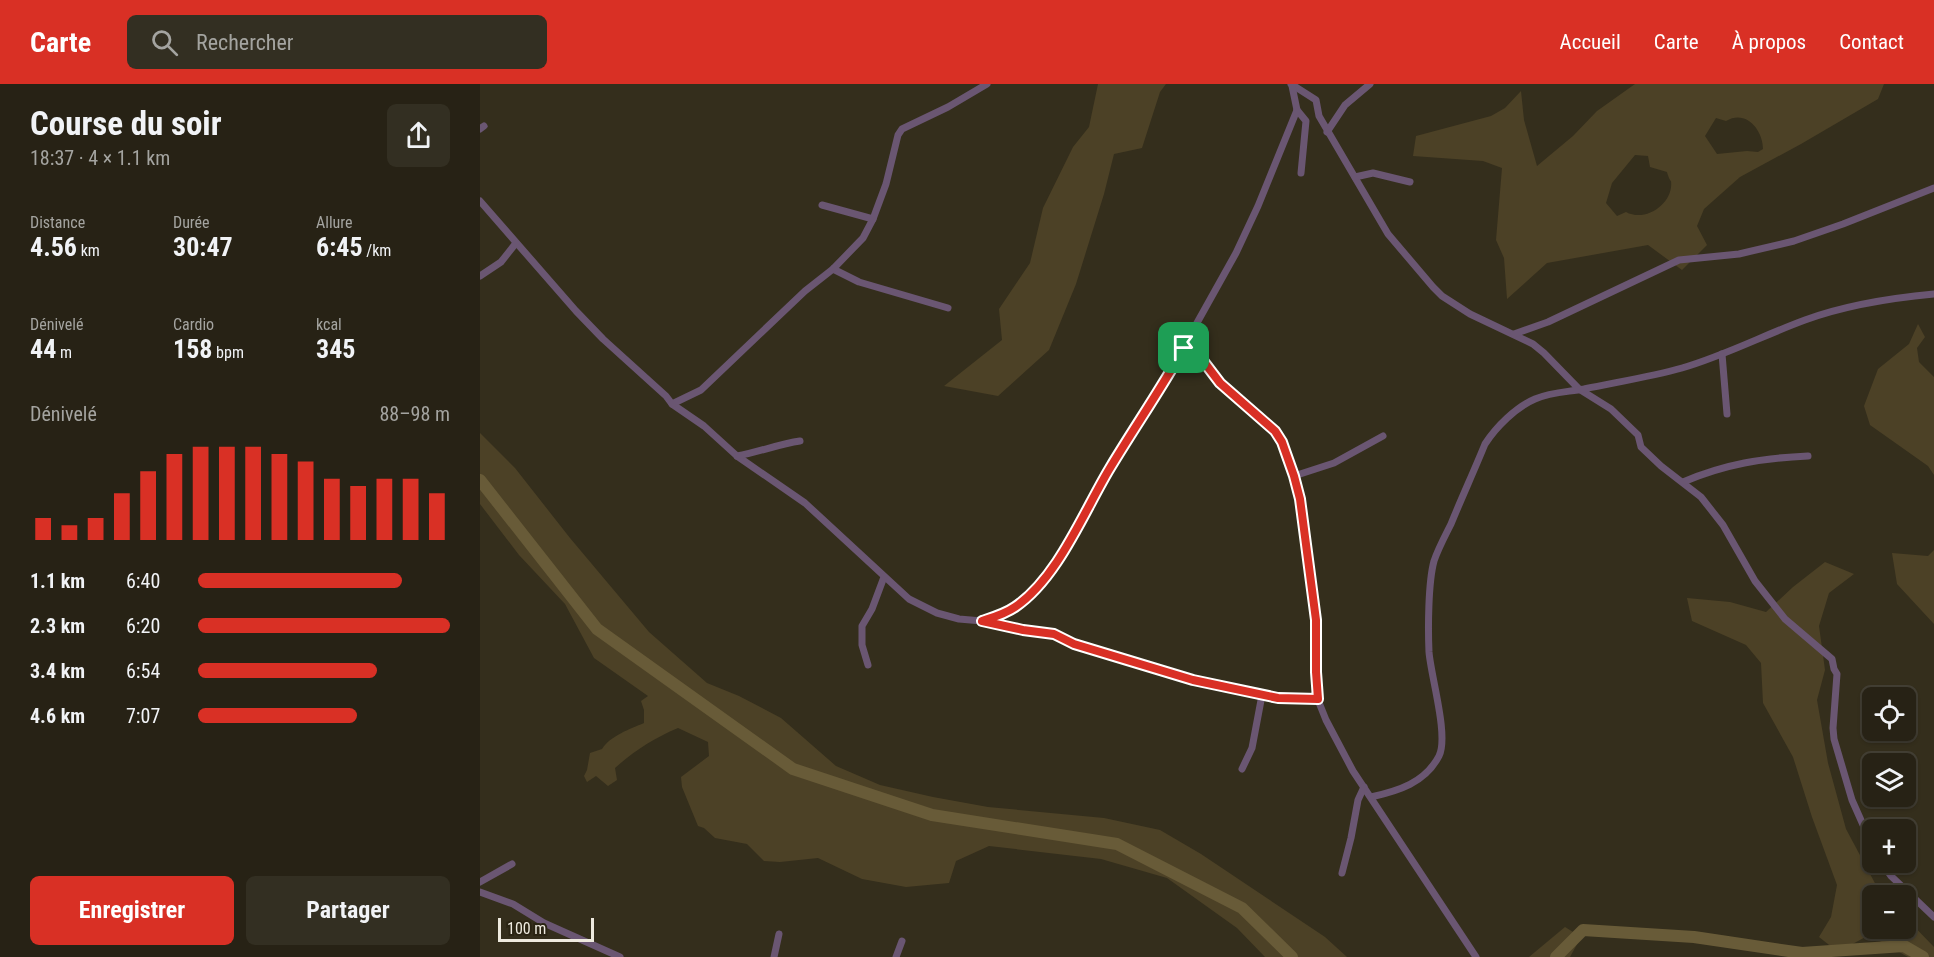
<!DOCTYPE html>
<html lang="fr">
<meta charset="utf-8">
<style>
body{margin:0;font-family:"Roboto Condensed",sans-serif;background:#332f22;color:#f1f3f6;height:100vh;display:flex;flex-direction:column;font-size:22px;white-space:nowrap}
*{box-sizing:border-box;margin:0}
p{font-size:20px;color:#a4a4a0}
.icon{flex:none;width:33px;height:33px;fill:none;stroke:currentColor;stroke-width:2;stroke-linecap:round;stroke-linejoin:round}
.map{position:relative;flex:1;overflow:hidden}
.sheet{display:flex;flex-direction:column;background:#272215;width:480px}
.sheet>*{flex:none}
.fabs{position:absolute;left:1382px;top:603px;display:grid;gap:12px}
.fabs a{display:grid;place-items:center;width:54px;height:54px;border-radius:9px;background:#272215;box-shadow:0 2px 4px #0004,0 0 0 2px #433f34;font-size:30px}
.scale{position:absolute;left:18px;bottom:15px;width:96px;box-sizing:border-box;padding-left:6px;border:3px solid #eeeadf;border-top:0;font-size:16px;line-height:21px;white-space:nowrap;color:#eeeadf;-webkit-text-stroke:4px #2a2413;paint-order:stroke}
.pin{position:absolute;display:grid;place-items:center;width:51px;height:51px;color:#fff;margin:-26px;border-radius:12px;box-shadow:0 3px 9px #0006}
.round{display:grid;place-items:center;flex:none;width:63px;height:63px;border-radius:9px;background:#332f22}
.overview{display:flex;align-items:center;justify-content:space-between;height:102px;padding:0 30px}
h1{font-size:33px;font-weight:700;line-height:45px}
.figures{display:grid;grid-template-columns:repeat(3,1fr);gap:9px;height:102px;padding:6px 30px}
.figures div{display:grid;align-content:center}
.figures b{font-size:26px;font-weight:700}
.figures small{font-size:16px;font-weight:400}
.figures p{font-size:16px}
.chart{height:168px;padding:12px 30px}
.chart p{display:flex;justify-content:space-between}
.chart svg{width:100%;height:108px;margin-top:6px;stroke:#d93025;stroke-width:6}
.button{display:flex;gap:12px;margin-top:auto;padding:12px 30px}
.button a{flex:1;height:69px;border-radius:9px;background:#d93025;color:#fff;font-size:24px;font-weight:700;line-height:69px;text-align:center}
.button a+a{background:#332f22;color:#f1f3f6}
ul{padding:0 30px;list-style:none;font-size:20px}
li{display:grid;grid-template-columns:96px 72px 1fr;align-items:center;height:45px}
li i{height:15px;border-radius:8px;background:#d93025}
header{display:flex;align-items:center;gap:36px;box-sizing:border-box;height:84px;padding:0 30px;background:#d93025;color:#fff}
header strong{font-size:28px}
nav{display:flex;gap:33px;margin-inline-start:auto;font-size:21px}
.search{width:420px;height:54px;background:#332f22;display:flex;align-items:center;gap:15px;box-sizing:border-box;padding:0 21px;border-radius:9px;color:#a4a4a0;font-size:22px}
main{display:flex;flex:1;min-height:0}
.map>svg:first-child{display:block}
</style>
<header>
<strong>Carte</strong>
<div class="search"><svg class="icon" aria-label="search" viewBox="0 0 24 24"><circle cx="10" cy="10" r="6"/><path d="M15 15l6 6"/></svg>Rechercher</div>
<nav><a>Accueil</a><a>Carte</a><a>À propos</a><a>Contact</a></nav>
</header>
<main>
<section class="sheet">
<div class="overview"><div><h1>Course du soir</h1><p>18:37 · 4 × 1.1 km</p></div><a class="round"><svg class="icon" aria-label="share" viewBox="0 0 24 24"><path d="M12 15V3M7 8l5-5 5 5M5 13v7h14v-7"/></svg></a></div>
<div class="figures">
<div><p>Distance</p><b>4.56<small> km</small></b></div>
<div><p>Durée</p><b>30:47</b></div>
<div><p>Allure</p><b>6:45<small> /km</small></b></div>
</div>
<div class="figures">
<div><p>Dénivelé</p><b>44<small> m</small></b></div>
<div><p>Cardio</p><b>158<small> bpm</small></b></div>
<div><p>kcal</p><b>345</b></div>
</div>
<div class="chart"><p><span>Dénivelé</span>88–98 m</p>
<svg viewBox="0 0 160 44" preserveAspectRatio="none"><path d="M5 44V35M15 44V38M25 44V35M35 44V25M45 44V16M55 44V9M65 44V6M75 44V6M85 44V6M95 44V9M105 44V12M115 44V19M125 44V22M135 44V19M145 44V19M155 44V25"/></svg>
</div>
<ul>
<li><b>1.1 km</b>6:40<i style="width:81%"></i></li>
<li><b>2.3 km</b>6:20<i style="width:100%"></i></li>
<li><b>3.4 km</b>6:54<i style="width:71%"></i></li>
<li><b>4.6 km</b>7:07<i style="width:63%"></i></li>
</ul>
<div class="button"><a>Enregistrer</a><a>Partager</a></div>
</section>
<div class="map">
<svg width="1454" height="873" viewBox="0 0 1454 873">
<rect width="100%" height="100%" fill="#342e1c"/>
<g fill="#4c4126" fill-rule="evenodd">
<path d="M618,0H686L680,8L662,64L634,70L624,110L596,200L569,266L518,312L464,302L522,256L519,225L550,179L563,124L593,63L609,43Z"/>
<path d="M1155,0H1404L1398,15L1321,60L1260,93L1224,125L1217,142L1227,161L1202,186L1168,161L1067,179L1027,215L1024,174L1016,156L1022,84L1003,77L933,72L936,52L1011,32L1025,24L1041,7L1044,36L1057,82L1093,52L1117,27ZM1236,34L1246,37C1266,25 1283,46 1283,65L1278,68L1267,67L1237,70L1225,52ZM1155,71L1168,72L1170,83L1187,88C1187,89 1190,97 1191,97C1194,119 1166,139 1146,128L1137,132L1126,119L1132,99Z"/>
<path d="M1438,240L1445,253L1437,264L1439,278L1454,293V391L1448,382L1390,341L1384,322L1398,285L1429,260Z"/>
<path d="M0,349L35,384L90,454L169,548L227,599L259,612L301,634L356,682L400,701L453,713L508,723L624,734L680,746L721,770L845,853L867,873H785L757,844L687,794L621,775L509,762L476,777L469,799L426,803L382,795L338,774L300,778L284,777L267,760L235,754L224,744L218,742L202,703L201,693L229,672L228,658L198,644C174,654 154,667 135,684L137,696L128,702L116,692L107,698L104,692L107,686L110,669L122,665C130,652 150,645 164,639V626L161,617L168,612L114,574L85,520L39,471L0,420Z"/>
<path d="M1454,466V540L1417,500L1412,469L1448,472Z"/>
<path d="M1345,478L1374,490L1349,509L1339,542L1345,586L1337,616L1348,679L1366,745L1397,803L1405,811L1392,812V844H1425V833L1454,863V873H1428L1389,851L1358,868L1339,853L1351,833L1357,801L1332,733L1313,673L1283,619L1281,579L1266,561L1212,537L1207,514L1250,518L1286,528L1313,503Z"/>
<path d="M1085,843L1101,853L1090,873H1049Z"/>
</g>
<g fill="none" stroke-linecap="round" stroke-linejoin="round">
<g stroke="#685b38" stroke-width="12">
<path d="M0,396L117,545L313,685L452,731L637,760L762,824L812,873"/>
<path d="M1076,873L1103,846L1214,853L1322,869L1424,862L1443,873"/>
</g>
<g stroke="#6a5672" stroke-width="7">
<path d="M811,0L836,16L839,32L908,150L953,203L962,212L990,230L1053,260L1064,269L1099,305L1131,325L1158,351L1161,363L1181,382L1221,413L1243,441L1275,497L1305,535L1352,575L1354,585L1357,590L1353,644L1354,655L1372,716L1392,761"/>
<path d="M817,26L826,37L821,89"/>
<path d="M0,45L4,42"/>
<path d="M847,48L865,21L890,0"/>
<path d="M875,93L893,89L930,98"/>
<path d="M0,117L96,227L123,255L186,312L192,320L224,342L257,372L325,419L429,515L457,529L479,535L502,537L519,532L544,516L564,495L574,480L608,425L629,385L689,289L756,169L778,122L817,26L812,2L813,0"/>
<path d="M342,121L393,135"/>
<path d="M353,185L379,198L468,224"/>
<path d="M0,192L21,178L36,159"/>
<path d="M1034,250L1068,238L1199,176L1259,170L1314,157L1363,140L1454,104"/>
<path d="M704,264L721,274L740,299L800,352L814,392L820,415L836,535V588L838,616L846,636L873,687L996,873"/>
<path d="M1242,270L1247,330"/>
<path d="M192,320L221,306L325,207L353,185L383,154L393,135L406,100L418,51L422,45L468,23L507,0"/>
<path d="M257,372C279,368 299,360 320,357"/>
<path d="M814,392L854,379L903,352"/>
<path d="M1203,398C1245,380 1283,374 1328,372"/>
<path d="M504,537L543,546L574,551L594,560L713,596L798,614L838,616"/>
<path d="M388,581L382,561V542L392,525L404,493"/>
<path d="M762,685L772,664L782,611"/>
<path d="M891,713C918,707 945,699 959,672C969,652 951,593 949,568C948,546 948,499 954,477C958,465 965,452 971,440C982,413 994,387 1005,360C1016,343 1036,323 1055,315C1071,308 1087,308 1104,305C1137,298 1170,293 1202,284C1244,272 1284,251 1325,236C1366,221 1411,214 1454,210"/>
<path d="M1401,778L1411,792L1454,833"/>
<path d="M862,789L871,754L878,716L884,703"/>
<path d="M0,798L32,780"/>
<path d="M0,808L33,820L64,839L140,873"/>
<path d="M294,873L299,850"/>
<path d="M416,873L422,857"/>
</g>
</g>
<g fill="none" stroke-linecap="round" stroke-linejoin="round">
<g stroke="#fff" stroke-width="12">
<path id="route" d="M704,264L721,274L740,299L795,347L802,358L814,392L820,415L836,536V588L838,615L798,614L713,596L594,560L574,550L543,546L502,537C514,533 525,530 535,523C578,494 604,427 630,384C654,344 681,305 704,264Z"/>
</g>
<use href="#route" stroke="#d93025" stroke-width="8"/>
</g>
</svg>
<div class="fabs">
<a><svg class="icon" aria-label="locate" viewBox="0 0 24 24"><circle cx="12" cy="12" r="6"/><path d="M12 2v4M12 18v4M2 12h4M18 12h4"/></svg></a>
<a><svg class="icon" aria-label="layers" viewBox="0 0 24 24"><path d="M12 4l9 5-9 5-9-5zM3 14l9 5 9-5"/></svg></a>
<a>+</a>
<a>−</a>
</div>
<div class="scale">100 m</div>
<div class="pin" style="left:704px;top:264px;background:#1e9e55"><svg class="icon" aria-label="arrive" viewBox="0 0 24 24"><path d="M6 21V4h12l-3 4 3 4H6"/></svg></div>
</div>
</main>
